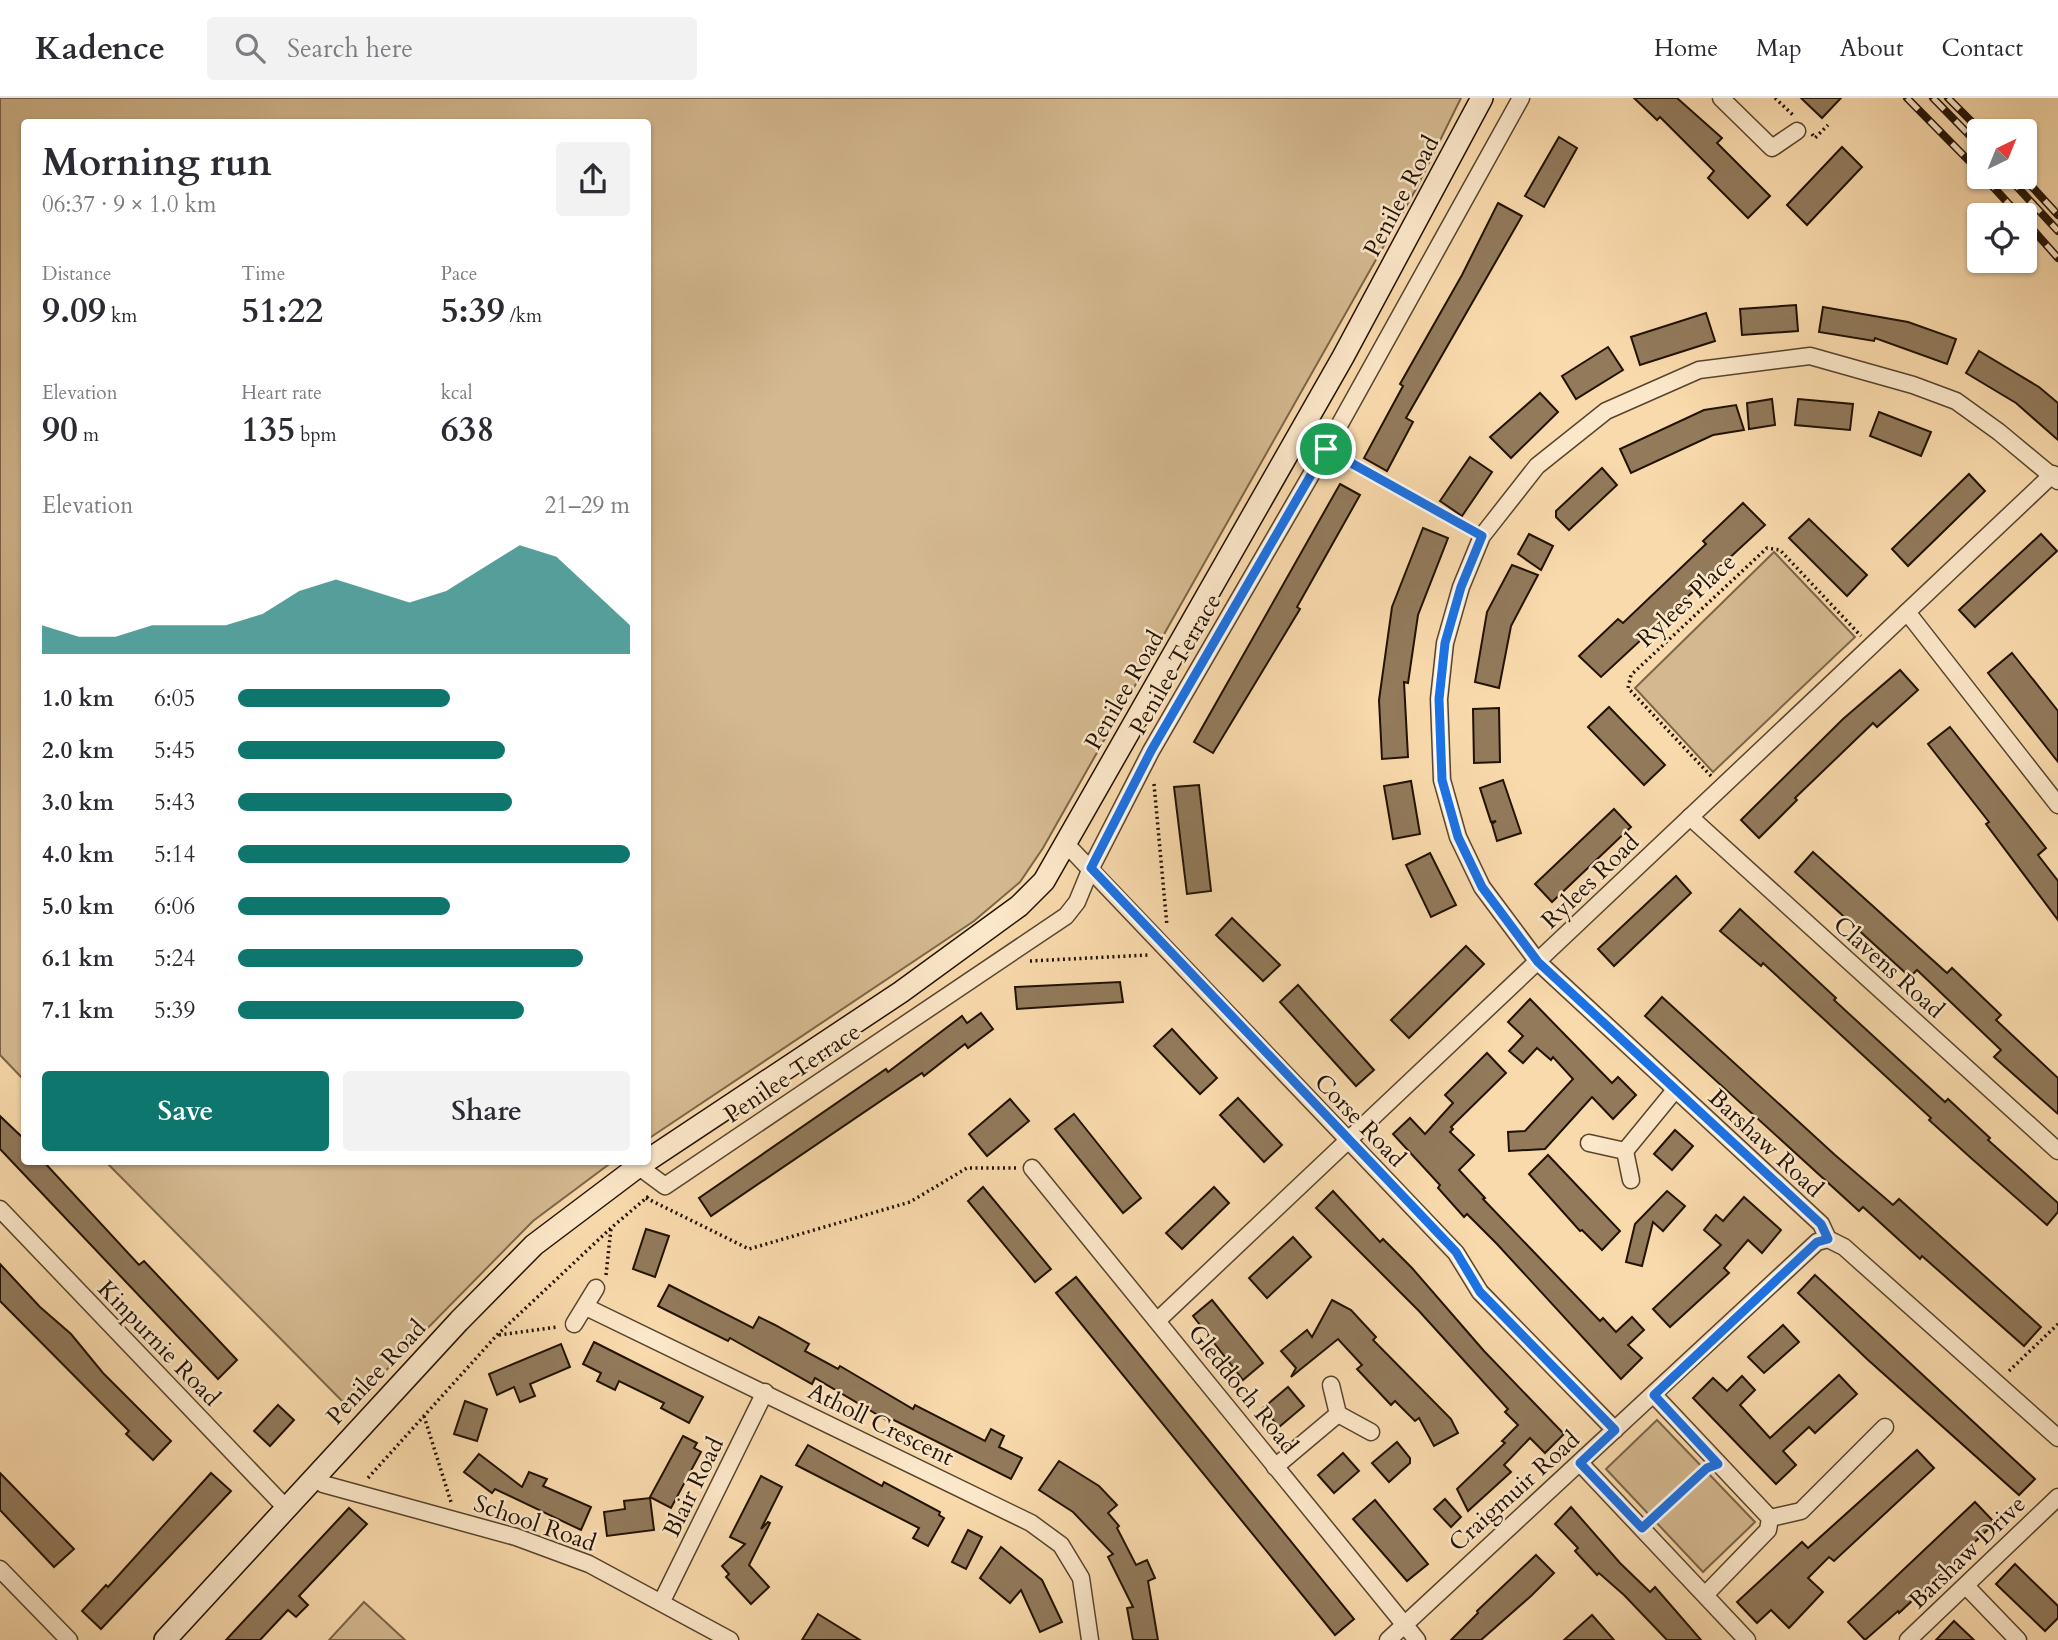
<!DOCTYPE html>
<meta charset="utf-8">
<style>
body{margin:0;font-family:Cardo,serif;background:#f2f2f3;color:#2b2b33;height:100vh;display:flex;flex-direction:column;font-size:26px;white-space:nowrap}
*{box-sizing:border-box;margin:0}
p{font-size:23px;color:#7c7c81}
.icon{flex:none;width:38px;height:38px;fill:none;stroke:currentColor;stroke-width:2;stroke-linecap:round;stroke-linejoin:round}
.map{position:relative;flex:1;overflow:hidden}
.side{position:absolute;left:21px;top:21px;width:630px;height:1046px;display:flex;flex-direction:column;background:#fff;border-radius:7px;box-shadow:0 2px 5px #0004}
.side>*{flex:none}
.needle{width:46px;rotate:43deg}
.tools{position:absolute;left:1967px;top:21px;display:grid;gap:14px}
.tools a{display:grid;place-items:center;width:70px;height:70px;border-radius:7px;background:#fff;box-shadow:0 2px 5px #0004;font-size:35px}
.pin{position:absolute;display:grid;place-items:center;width:60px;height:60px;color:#fff;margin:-30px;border:4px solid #fff;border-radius:50%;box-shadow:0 2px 7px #0007}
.round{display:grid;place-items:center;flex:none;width:74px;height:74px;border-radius:7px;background:#f2f2f3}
.overview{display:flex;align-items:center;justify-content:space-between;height:119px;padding:0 21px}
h1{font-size:38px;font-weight:700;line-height:52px}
.stats{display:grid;grid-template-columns:repeat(3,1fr);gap:10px;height:119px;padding:7px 21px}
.stats div{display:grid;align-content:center}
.stats b{font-size:35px;font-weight:700}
.stats small{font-size:19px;font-weight:400}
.stats p{font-size:19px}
.chart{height:196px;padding:14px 21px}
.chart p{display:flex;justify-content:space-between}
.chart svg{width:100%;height:126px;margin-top:7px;fill:#0f766e;opacity:.7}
.cta{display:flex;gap:14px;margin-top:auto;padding:14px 21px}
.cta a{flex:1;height:80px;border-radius:7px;background:#0f766e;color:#fff;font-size:28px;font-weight:700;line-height:80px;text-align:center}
.cta a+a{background:#f2f2f3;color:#2b2b33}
ul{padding:0 21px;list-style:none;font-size:23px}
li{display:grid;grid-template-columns:112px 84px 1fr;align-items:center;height:52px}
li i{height:18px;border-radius:9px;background:#0f766e}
header{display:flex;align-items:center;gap:42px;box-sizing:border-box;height:98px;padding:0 35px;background:#fff;border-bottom:2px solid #e1e1e2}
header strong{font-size:33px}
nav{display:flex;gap:38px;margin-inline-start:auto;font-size:24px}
.search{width:490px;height:63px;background:#f2f2f3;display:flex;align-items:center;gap:18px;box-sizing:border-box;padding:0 24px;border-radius:7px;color:#7c7c81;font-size:26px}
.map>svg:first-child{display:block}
</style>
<header>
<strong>Kadence</strong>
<div class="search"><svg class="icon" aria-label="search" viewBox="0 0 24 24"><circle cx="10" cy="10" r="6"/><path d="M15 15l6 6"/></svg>Search here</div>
<nav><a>Home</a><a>Map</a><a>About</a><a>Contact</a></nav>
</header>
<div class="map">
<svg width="2058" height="1542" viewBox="0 0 2058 1542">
<rect width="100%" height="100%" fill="#f9daac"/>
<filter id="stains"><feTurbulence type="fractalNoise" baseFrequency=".00286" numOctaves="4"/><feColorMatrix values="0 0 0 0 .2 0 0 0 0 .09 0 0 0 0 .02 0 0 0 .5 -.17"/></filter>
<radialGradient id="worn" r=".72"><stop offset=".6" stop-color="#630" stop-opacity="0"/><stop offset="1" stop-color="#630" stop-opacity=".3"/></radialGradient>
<g fill="#d4b88f" stroke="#7b6549" stroke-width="2">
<path d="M0,0H1461L1416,91L1043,750L1020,784L974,823L648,1041V24H24V982L0,957Z"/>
<path d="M1774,454L1855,539L1713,674L1635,590Z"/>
<path d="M106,1064H612L533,1123L349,1310Z"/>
<path d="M1657,1322L1755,1424L1703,1474L1606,1371Z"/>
<path d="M364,1504L405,1542H329Z"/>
</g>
<g fill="#927a5b" stroke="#221203" stroke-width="2">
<path d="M1634,0H1677L1722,40L1717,45L1770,98L1748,120L1708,80L1714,73L1660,19L1657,22Z"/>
<path d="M1801,0H1841L1822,20Z"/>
<path d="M1559,39L1577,50L1544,109L1525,98Z"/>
<path d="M1842,49L1862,69L1807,127L1787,107Z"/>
<path d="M1498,105L1522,118L1406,320L1413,324L1387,373L1364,360L1403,288L1400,286L1462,177Z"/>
<path d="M1796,207L1798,233L1742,237L1740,211Z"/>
<path d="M1823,209L1908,224L1956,241L1947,266L1875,240L1874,243L1819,234Z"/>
<path d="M1706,215L1715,243L1640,267L1631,239Z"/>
<path d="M1608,249L1623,272L1576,301L1562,278Z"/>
<path d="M1979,253L2039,289L2058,305V342L2016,305L1966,275Z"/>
<path d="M1540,295L1558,314L1511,360L1490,339Z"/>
<path d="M1772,301L1775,327L1749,331L1747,305Z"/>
<path d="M1798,301L1853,306L1850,332L1795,327Z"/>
<path d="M1736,307L1744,332L1713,337L1631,375L1620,351L1704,312Z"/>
<path d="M1879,314L1931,334L1921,358L1870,338Z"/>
<path d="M1470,359L1492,374L1462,418L1440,403Z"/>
<path d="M1602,370L1617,387L1569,432L1556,419V413Z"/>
<path d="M1969,376L1985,393L1908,468L1892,451Z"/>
<path d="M1340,386L1360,397L1297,509L1300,511L1213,655L1194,644Z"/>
<path d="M1743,405L1765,427L1601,579L1579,558L1618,521L1623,525L1706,446L1703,443Z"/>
<path d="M1809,421L1867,477L1847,498L1789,440Z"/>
<path d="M1423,430L1448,440L1418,517L1408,585L1404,584L1408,659L1382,661L1379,602L1392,509Z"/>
<path d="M1529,436L1553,448L1541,472L1518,456Z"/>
<path d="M2041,436L2057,453L1975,529L1959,512Z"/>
<path d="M1512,467L1538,477L1511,528L1499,590L1475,584L1487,514Z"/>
<path d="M2012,555L2058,613V664L1988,575Z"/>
<path d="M1900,572L1918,592L1877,629L1873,625L1795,700L1797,702L1759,740L1741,722L1843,621Z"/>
<path d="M1609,609L1665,667L1644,687L1588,629Z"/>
<path d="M1499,610L1500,664L1474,665L1473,611Z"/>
<path d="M1950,629L2046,750L2038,757L2058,783V822L1986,726L1989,724L1928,646Z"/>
<path d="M1503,682L1521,735L1497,743L1492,726L1496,723L1491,724L1480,690Z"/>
<path d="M1411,683L1420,736L1393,741L1384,688Z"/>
<path d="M1199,687L1211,793L1187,796L1174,689Z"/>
<path d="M1614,711L1631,729L1552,804L1535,786Z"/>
<path d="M1813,754L1947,875L1952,870L2001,917L1996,922L2058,980V1016L1994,959L2001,952L1917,872L1910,879L1795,774Z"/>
<path d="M1430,755L1456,807L1431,819L1406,767Z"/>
<path d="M1676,778L1691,795L1614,868L1598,851Z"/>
<path d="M1740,811L1836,900L1834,902L1945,1004L1948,1001L1990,1040L1988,1042L2058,1105V1114L2047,1127L1971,1060L1929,1022L1931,1020L1763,865L1761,868L1720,833Z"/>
<path d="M1232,820L1280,867L1263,883L1216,837Z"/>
<path d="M1466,848L1484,866L1409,940L1391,922Z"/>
<path d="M1120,884L1123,904L1017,911L1015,889Z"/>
<path d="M1298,887L1374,972L1356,988L1280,904Z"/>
<path d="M1662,899L1835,1057L1893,1107L1899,1101L2041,1229L2024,1248L1922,1158L1920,1161L1863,1109L1859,1113L1645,918Z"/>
<path d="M1530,901L1612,985L1618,979L1636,997L1613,1021L1592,999L1545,1051L1509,1053L1508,1034L1525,1033L1573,981L1553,959L1551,962L1537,950L1523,965L1509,953L1523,938L1508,924Z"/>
<path d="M981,915L993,931L968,950L965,946L924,978L922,975L711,1118L699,1100L886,971L888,974L962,918L967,925Z"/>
<path d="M1172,931L1217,980L1200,996L1154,948Z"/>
<path d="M1487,955L1506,975L1451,1029L1453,1031L1450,1034L1474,1057L1459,1072L1485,1100L1483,1101L1600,1223L1603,1220L1616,1234L1632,1219L1644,1232L1628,1247L1642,1260L1621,1281L1497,1146L1467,1116L1464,1119L1438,1090L1440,1087L1393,1036L1410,1020L1425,1036L1453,1005L1445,997Z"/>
<path d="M1238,1000L1282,1047L1264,1064L1220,1017Z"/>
<path d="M1010,1001L1029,1023L987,1058L969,1036Z"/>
<path d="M1074,1016L1141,1100L1123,1115L1055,1031Z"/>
<path d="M0,1018L24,1041V1064H44L139,1167L144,1163L237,1262L218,1281L0,1051Z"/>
<path d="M1675,1032L1693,1048L1672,1072L1654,1056Z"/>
<path d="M1548,1057L1620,1133L1602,1152L1582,1132L1580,1133L1529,1076Z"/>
<path d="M983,1089L1051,1171L1035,1184L968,1103Z"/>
<path d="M1214,1089L1229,1105L1182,1151L1166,1135Z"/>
<path d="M1333,1093L1380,1144L1383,1141L1412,1170L1484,1253L1564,1336L1545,1355L1530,1340L1504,1367L1511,1374L1468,1413L1457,1391L1505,1345L1502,1343L1518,1327L1505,1314L1508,1311L1419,1213L1316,1110Z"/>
<path d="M1667,1093L1685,1108L1663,1133L1653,1124L1642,1168L1626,1164L1635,1126Z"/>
<path d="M1744,1099L1781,1132L1762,1155L1748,1142L1724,1170L1729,1175L1670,1229L1653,1211L1721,1147L1704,1132L1716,1117L1723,1123Z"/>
<path d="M646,1131L669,1138L655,1179L633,1171Z"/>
<path d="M1293,1139L1311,1159L1267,1200L1249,1180Z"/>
<path d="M0,1166L40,1209L71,1236L103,1275L171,1343L153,1362L126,1336L129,1333L0,1203Z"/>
<path d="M1815,1177L2035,1381L2019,1397L1867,1261L1798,1195Z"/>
<path d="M1076,1179L1354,1521L1335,1537L1056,1195Z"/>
<path d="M669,1187L753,1230L759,1219L775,1227L809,1246L805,1253L838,1271L840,1268L913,1311L915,1307L985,1343L991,1331L1004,1338L999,1349L1022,1360L1011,1381L890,1320L888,1323L815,1280L812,1286L730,1240L728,1243L658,1208Z"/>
<path d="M1212,1202L1263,1265L1243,1282L1193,1218Z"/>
<path d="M1332,1202L1351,1212L1376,1239L1373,1242L1451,1321L1458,1335L1434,1348L1419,1320L1415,1323L1395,1303L1391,1307L1357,1271L1362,1267L1338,1241L1291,1279L1296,1270L1281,1253L1307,1232L1312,1239Z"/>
<path d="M1783,1227L1799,1244L1764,1275L1748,1259Z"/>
<path d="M594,1244L703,1299L689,1325L661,1310L664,1305L619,1283L615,1292L597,1283L601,1275L583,1266Z"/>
<path d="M561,1246L570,1269L530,1286L535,1298L520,1304L514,1289L497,1297L489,1276Z"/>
<path d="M1839,1277L1857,1296L1815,1335L1809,1329L1783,1353L1796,1367L1776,1386L1693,1300L1713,1280L1727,1293L1742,1278L1755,1292L1740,1307L1770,1340Z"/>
<path d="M1288,1289L1304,1308L1279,1329L1263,1310Z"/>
<path d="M465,1303L487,1311L477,1343L454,1336Z"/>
<path d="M278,1307L294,1322L270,1348L254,1333Z"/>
<path d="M683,1338L697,1345L694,1350L701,1354L671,1410L650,1399Z"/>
<path d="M1397,1344L1410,1360V1365L1389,1384L1372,1365Z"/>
<path d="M808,1347L882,1388L884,1384L940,1414L939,1417L944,1420L928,1448L913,1440L919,1430L796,1367Z"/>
<path d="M1917,1352L1934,1370L1834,1463L1829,1459L1808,1480L1823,1494L1789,1530L1771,1512L1757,1525L1737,1504L1802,1444L1808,1450Z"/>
<path d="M1343,1355L1359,1373L1334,1395L1318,1377Z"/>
<path d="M479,1356L522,1389L529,1374L547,1381L543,1388L591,1409L581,1432L495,1391L492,1395L464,1374Z"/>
<path d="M1059,1363L1099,1388L1117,1407L1108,1415L1119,1428L1117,1430L1136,1467L1147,1462L1155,1480L1148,1483L1158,1542H1133L1127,1510L1133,1509L1108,1459L1113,1456L1073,1414L1039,1392Z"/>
<path d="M0,1375L74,1451L54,1469L0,1412Z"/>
<path d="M211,1375L231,1393L101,1531L82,1513L106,1487L108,1489Z"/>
<path d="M761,1378L782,1389L761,1431L768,1424L770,1425L749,1467L769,1489L751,1506L726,1479L729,1476L722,1468L745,1446L730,1439Z"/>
<path d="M650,1400L654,1432L607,1438L604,1414L625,1411L624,1403Z"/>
<path d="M1445,1401L1461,1419L1451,1429L1434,1411Z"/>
<path d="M1375,1402L1428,1466L1407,1483L1353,1421Z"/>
<path d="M1975,1404L1995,1425L1899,1515L1898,1513L1865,1542L1848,1524Z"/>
<path d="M1571,1409L1620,1465L1650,1494L1655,1489L1701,1542H1667L1624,1497L1599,1475L1597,1477L1575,1453L1578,1450L1555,1426Z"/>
<path d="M349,1410L367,1426L299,1498L308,1507L296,1519L288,1512L260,1542H226Z"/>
<path d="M968,1432L982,1439L966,1471L952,1464Z"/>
<path d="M1001,1449L1042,1482L1062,1524L1040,1534L1021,1492L1010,1505L980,1480Z"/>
<path d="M1536,1457L1554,1475L1531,1498L1481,1542H1451L1478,1515L1477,1513Z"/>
<path d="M2015,1466L2058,1508V1520L2045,1533L1996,1486Z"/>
<path d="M818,1516L860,1542H802Z"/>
<path d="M1592,1517L1614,1542H1564Z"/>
<path d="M1954,1523L1974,1542H1936Z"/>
</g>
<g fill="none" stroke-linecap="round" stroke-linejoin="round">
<g stroke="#58442d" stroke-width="19">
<g id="street">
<path d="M1721,0L1772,50L1797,33"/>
<path d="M2058,383L1999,334L1956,303L1913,287L1810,258L1699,272L1606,313L1537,368L1482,438L1461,489L1445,545L1439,601L1442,682L1458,739L1482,789L1538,864L1821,1126L1828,1141L1844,1149L2058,1340"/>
<path d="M1907,514L2058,707"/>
<path d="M1690,719L2058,1053"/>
<path d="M1067,747L1456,1155L1480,1194L1615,1332"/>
<path d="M1589,1045L1625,1053L1631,1082"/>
<path d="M1625,1053L1675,992"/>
<path d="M638,1068L665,1088L1066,818L1077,804L1091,770L1151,653L1326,351L1521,0"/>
<path d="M1032,1070L1417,1542"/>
<path d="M0,1111L286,1410"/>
<path d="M586,1209L1031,1425L1061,1447L1081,1480L1090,1542"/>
<path d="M1158,1222L2053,376"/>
<path d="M574,1226L596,1190"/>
<path d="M1331,1287L1338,1316L1371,1334"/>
<path d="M1654,1297L1770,1420L1768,1432L1705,1497"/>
<path d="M1580,1365L1747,1542"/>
<path d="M1275,1369L1338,1316"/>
<path d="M315,1379L323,1386L516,1439L589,1466L730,1542"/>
<path d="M1770,1420L1801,1413L1885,1329"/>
<path d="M0,1471L69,1542"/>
<path d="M1966,1488L2018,1542"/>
<path d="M662,1503L765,1294"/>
<path d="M1388,1542L1817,1144L1828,1141"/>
<path d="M1908,1542L2058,1399"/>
</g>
</g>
<g stroke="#221203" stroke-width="24">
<g id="secondary">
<path d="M648,1062L901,894L1019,808L1044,783L1343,259L1482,0"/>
<path d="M165,1542L459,1223L534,1147L644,1064"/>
</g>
</g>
<g stroke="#221203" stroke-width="3.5" stroke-dasharray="2 3.5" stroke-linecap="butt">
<path d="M1775,0L1794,18"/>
<path d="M1812,36L1815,40L1828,27"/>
<path d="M1340,358L1467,430"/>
<path d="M1711,678L1628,590L1631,577L1767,450L1780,452L1861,538"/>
<path d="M1154,686L1167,828"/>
<path d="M1030,863L1148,857"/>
<path d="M646,1100L749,1151L910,1104L967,1070H1016"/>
<path d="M606,1177L611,1130"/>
<path d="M499,1237L557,1229"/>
<path d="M2009,1273L2058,1226"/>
<path d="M424,1318L451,1404"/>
<path d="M368,1380L497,1237L611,1130L651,1096"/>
<path d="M1653,1420L1704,1373"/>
</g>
<use href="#street" stroke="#fbe7c9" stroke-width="16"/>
<use href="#secondary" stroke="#fbe7c9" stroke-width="21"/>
<g stroke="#221203" stroke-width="8">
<g id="rail">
<path d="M1907,0L1979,73"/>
<path d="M1933,0L1979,47"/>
<path d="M1948,0L1981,33"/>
<path d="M1984,79L2019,117"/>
<path d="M2008,79L2058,133"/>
<path d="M2023,79L2058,117"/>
<path d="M2025,123L2058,160"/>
</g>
</g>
<use href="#rail" stroke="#fbe7c9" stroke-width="5" stroke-dasharray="16" stroke-linecap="butt"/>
</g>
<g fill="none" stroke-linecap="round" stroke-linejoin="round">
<g stroke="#fff" stroke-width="14">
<path id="route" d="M1326,351L1482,438L1461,489L1445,545L1439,601L1442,682L1458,739L1482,789L1538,864L1821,1126L1828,1141L1817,1144L1654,1297L1718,1366L1707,1370L1642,1430L1580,1365L1615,1332L1480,1194L1456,1154L1091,770L1151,653Z"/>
</g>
<use href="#route" stroke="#1a73e8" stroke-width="9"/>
</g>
<g text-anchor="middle" stroke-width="5" stroke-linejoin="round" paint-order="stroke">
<g font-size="24" fill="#221203" stroke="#fbe7c9">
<text transform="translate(1401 98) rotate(-62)" y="8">Penilee Road</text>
<text transform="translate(1686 502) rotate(-43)" y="8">Rylees Place</text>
<text transform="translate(1175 566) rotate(-60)" y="8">Penilee Terrace</text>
<text transform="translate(1124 592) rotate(-60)" y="8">Penilee Road</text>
<text transform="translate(1590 783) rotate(-44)" y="8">Rylees Road</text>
<text transform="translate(1889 869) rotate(42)" y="8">Clavens Road</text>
<text transform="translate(792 975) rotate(-34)" y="8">Penilee Terrace</text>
<text transform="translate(1360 1022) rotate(46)" y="8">Corse Road</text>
<text transform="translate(1766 1045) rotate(43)" y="8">Barshaw Road</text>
<text transform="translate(159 1245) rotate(46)" y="8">Kinpurnie Road</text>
<text transform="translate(376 1274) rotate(-47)" y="8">Penilee Road</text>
<text transform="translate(1243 1291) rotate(51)" y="8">Gleddoch Road</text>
<text transform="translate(881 1326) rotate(26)" y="8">Atholl Crescent</text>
<text transform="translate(693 1389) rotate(-64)" y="8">Blair Road</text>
<text transform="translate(1514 1393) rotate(-42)" y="8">Craigmuir Road</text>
<text transform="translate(535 1425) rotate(19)" y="8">School Road</text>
<text transform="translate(1967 1454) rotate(-44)" y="8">Barshaw Drive</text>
</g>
</g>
<rect width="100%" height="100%" filter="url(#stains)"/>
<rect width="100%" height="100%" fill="url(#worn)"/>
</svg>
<div class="tools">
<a><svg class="needle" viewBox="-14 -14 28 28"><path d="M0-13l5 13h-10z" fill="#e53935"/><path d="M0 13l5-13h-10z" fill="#7c7c81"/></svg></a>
<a><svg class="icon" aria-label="locate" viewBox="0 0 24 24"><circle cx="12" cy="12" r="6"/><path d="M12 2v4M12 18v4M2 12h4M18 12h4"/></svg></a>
</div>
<div class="pin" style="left:1326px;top:351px;background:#1e9e55"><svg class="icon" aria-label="arrive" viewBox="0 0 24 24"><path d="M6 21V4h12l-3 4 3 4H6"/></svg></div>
<section class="side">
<div class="overview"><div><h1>Morning run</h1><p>06:37 · 9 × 1.0 km</p></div><a class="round"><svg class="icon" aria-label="share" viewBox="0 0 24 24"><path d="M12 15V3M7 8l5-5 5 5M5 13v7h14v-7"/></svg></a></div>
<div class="stats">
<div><p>Distance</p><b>9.09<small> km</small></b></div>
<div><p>Time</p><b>51:22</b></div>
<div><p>Pace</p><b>5:39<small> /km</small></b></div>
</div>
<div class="stats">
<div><p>Elevation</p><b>90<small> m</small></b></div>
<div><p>Heart rate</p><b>135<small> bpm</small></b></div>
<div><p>kcal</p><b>638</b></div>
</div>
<div class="chart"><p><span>Elevation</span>21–29 m</p>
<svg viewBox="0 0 160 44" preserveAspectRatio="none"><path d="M0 44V34L10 38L20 38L30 34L40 34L50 34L60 30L70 22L80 18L90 22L100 26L110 22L120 14L130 6L140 10L150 22L160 34V44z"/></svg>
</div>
<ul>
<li><b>1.0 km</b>6:05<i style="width:54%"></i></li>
<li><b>2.0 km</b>5:45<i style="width:68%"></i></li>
<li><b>3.0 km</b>5:43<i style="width:70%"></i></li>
<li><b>4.0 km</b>5:14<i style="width:100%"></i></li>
<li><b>5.0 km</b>6:06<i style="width:54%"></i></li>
<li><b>6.1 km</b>5:24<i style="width:88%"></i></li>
<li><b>7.1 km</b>5:39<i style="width:73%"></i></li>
</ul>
<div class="cta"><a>Save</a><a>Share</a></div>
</section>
</div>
